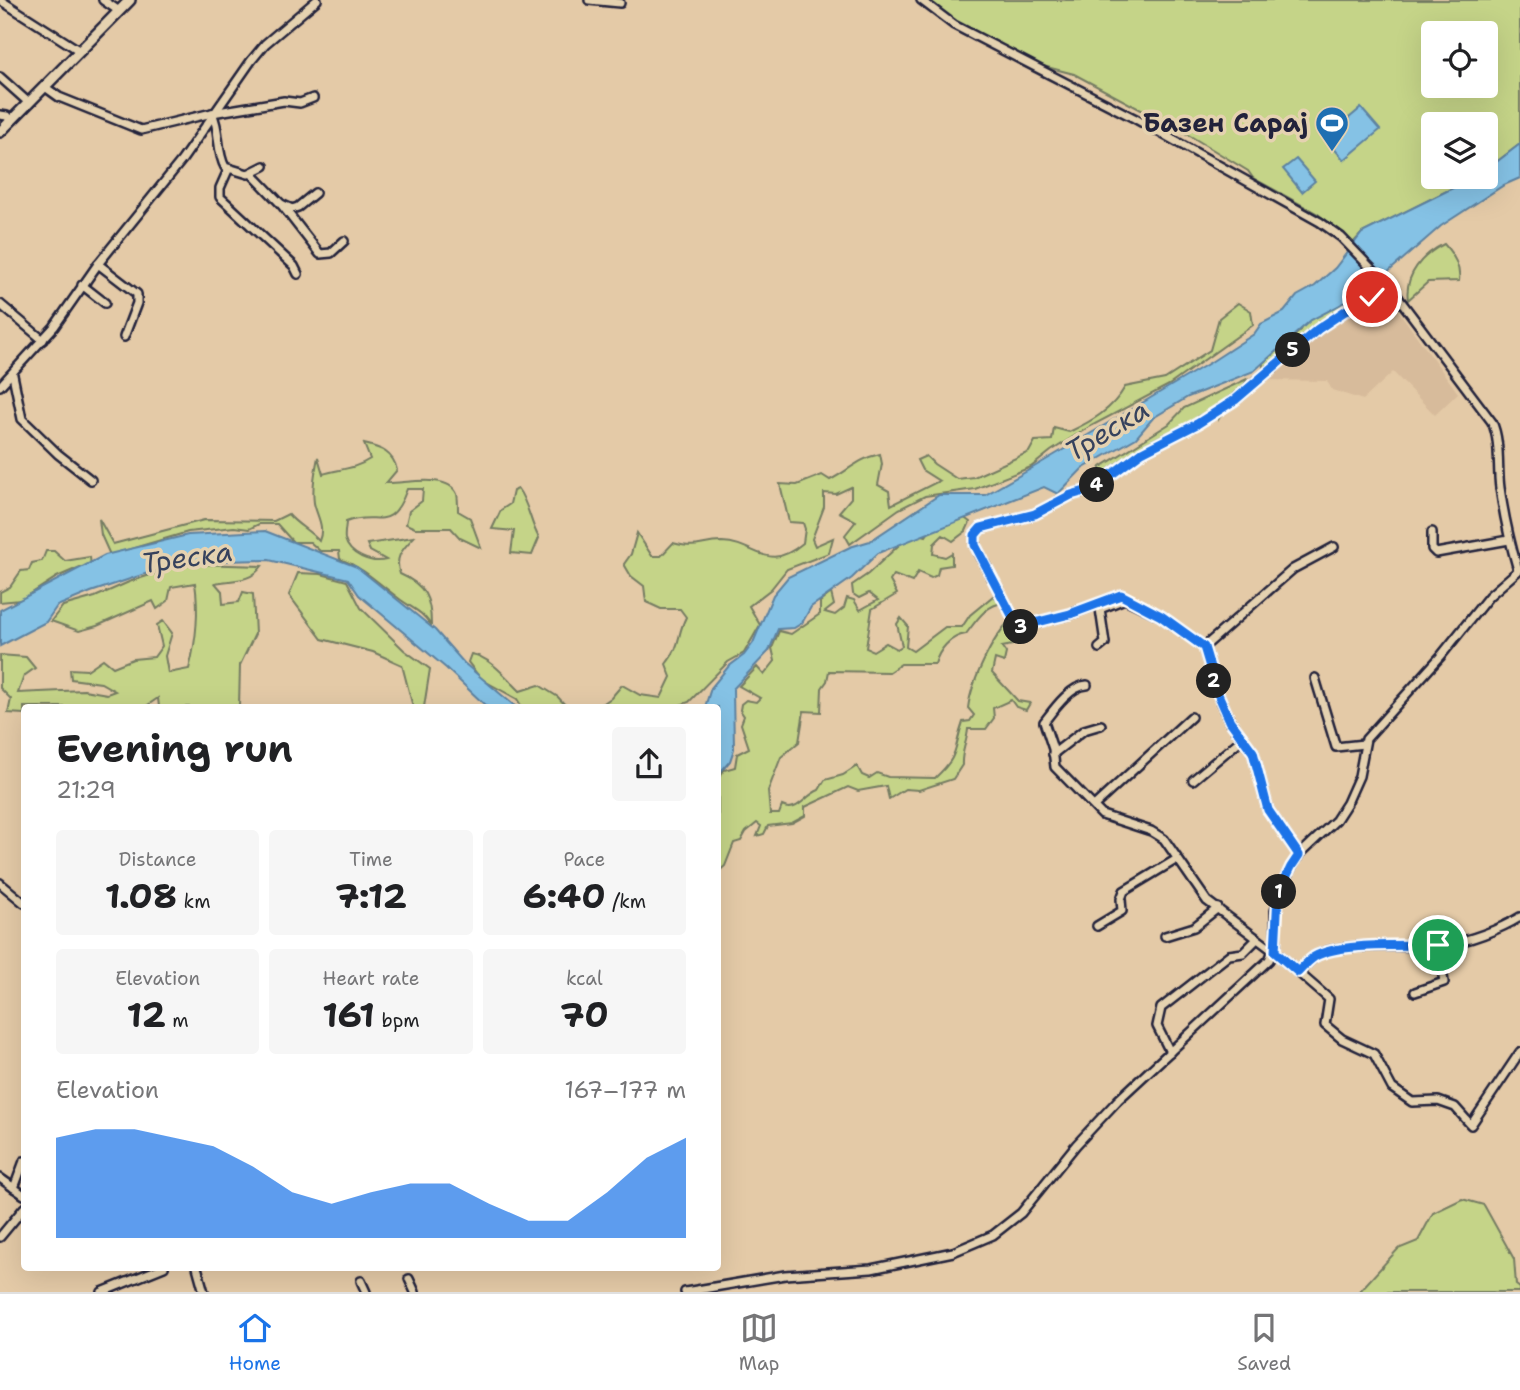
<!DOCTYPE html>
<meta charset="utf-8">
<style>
body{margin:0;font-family:"Shantell Sans",sans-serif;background:#f6f6f6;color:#202124;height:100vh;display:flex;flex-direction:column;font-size:26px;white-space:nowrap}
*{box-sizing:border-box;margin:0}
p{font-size:23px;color:#757577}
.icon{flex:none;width:38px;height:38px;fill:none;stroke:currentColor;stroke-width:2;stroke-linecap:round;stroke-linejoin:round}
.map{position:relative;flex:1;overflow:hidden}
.details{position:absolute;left:21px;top:704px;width:700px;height:567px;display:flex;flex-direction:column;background:#fff;border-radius:7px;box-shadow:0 7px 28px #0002}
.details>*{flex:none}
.tools{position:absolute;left:1421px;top:21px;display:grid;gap:14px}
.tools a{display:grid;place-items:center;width:77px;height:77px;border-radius:7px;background:#fff;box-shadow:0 7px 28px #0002;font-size:35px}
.pin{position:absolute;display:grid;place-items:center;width:60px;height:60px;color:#fff;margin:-30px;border:4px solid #fff;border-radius:50%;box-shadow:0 2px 7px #0007}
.km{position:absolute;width:35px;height:35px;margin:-18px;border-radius:50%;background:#222;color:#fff;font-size:19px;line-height:35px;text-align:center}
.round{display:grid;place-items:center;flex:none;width:74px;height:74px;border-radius:7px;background:#f6f6f6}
.headline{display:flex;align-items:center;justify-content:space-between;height:119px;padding:0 35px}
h1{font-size:38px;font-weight:700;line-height:52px}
.metrics{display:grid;grid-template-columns:repeat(3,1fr);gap:10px;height:119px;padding:7px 35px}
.metrics div{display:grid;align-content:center;border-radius:7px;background:#f6f6f6;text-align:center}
.metrics b{font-size:35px;font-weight:700}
.metrics small{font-size:19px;font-weight:400}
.metrics p{font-size:19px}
.chart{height:196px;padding:14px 35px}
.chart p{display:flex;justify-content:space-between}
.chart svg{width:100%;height:126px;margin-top:7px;fill:#1a73e8;opacity:.7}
.dock{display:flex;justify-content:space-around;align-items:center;height:98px;border-top:2px solid #e0e0e0;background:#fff;font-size:19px;color:#757577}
.dock a{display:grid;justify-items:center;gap:4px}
.dock .current{color:#1a73e8}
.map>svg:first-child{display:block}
</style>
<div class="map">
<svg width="1520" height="1292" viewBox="0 0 1520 1292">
<rect width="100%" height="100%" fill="#e4caa7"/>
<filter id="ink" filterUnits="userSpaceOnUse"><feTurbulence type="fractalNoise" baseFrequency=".0143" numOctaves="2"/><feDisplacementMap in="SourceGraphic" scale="14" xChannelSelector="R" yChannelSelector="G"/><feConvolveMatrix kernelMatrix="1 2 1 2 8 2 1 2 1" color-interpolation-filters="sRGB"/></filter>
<g filter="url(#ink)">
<path fill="#d7bb9b" d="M1378,289L1383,290L1458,393L1435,415L1393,372L1363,400L1332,390L1327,381L1264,380L1263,372L1308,331L1330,318L1362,291Z"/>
<g fill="#c5d488" stroke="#747b62" stroke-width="2" fill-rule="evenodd">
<path d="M924,0H1520V144L1486,170V124H1433V177H1475L1362,233L1353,243L1318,214L1253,178L1248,171L1192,137L1074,74L1035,64L954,23ZM1433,33H1486V86H1433Z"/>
<path d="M1444,244C1454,255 1461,267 1459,281L1428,282L1408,300C1404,275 1423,254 1444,244Z"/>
<path d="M1375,280L1378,289L1362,291L1330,318L1308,331L1259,373L1263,369V363L1301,330L1307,319L1349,298Z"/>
<path d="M1238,303L1251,311L1253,325L1169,385L1089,427L1051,451L1031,467L975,489L925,496L899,509L850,544L845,535L856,521L839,512L851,498V487L836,494L824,493V507L812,539L815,546L833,538L829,553L787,569L771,589L749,606L760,625L744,653L728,662L689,702L674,707H598L611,698L622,685L640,695L661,698L671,677L666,664C682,644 676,637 686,617L680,609H661L646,602L644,586L631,576L624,564L631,554L637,533L652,556H661L673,543C699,550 700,542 722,542C757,543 766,574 803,543L805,529L803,523L789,522L780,484L797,485L822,475L830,480C850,470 857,459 880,454L882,464L878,485L889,491L891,505L939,481L922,470L917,460L926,456L934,464L957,479L974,477L1029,452L1035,441L1052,440L1054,428L1069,432C1092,421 1112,410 1125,387L1165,379L1210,350L1219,318Z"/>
<path d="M1247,379C1241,395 1226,405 1218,420L1213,411L1198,416L1186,429C1160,429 1112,466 1093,483L1101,467L1169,424L1184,408Z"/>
<path d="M364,444C381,448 393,452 397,470L386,483C404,484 448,472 457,494C458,498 458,506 458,511L470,518L481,548L460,538L451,528H415L406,524L409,511L422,501L423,489H407C390,535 378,510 346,522C346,526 344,534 345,539C349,555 371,564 386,560L370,551L367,544L414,537C402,550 394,557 400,574C425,585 431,598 431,625C421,611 415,610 401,600C380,585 365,568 340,559L339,551H320L310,542H293L277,524H259L249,529L234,527L188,532L110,555L101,535L99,519L113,544L204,520L274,521L288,514C297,525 309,530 319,541C325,526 317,517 314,503C312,487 315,472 318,457L323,474C340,469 355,469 370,459Z"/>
<path d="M518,489C528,502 530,522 539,538L532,555L511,553L514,531L492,529L501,510L510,504L513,491Z"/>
<path d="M959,514L970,522L966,531L953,541L943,535L934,544L933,554L945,557L952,553V565L939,567L937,575L931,578L918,572L912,582L894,575L890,581L897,594L872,609L866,648L873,651L886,643L897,649L902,646L897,624L901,618L908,626L906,647L913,651L945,627H962L970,615L993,596L1004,603C986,604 976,621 966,634C950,636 939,650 935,664H901L889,672L829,671L827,681L822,688L821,712L804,711L799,742L781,757L768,791L770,814H779L782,806C797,814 805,795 819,790L825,780L843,775L857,766L862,775L869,778L877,773L888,777L935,778C960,755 953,750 963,722L970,721L974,715L968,708C971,684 995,627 1018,615L1026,620L1027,627L1014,624L1013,645L1002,647L1006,653L1004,662L995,659L992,673L1018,701L1030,703L1026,710L1016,707L1011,700L993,708L994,718L986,729H968C967,742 961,752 962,765L953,779L919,790L905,789L889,799L886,786L858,791L848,787L805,807V816L792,823L768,826L764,834L757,836L761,826L757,823L746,832L741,841L734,843L725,866L718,872V779L724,770L735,767L737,754L749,748L741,724L744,716L740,710L741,704L746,700L756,702L760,698L739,686L757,667L764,675L775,661L772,648L779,631L791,634L820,614V602L831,593L834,605L825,612L835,615L844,608L847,598L854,600L860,610L878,600L869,593L859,598L853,594L852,585L868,574L913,532L926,536L936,522Z"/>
<path d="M46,551H54L65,561L90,557L91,567H80L57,577L21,600L0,602V592L10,587L21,571L29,570L32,563L42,561Z"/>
<path d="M196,564L262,566C250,583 234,579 215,583L222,591L223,604L239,602L243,592L253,594L255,634L240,665L239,707H159L158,698L145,707H24V714L8,713L11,699L0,688V655L26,657L35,668L24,676L18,693L84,690L107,694L115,691L101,683L71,679L70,669L87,670L103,659L113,667L133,659L154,657L162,646L157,625L163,621L172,633L165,656L168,673L189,669C196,642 199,610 195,583L171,587L168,601L157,609L153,601L97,626L79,631L51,621L63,606L95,597L129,582L171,568Z"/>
<path d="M298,573L321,574L347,581L361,608L404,650L430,669L424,707H413L402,665L373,652L322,639L289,595Z"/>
<path d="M471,654C489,656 507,678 520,691L539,685L558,697L567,707H522L517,699L481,679L468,662Z"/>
<path d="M1462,1199L1484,1205L1514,1259L1516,1285L1520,1288V1292H1359L1398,1249L1418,1241L1433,1213Z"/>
</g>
<g fill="#85c2e5" stroke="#5d82a1" stroke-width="2">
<path d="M1361,108L1380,130L1344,160L1325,138Z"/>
<path d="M1520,144V178L1504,185L1441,226L1387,273L1346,302L1311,320L1254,371L1188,397L1153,418L1136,438L1082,469L1058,494L1044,487L878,553L852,578L811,607L802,623L794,628L778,629L769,651L733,689L734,749L730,761L718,775V707H705L711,688L728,667L744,655L753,643L773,595L788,577L850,547L870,541L939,495H985L1029,470L1211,362L1254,334L1261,324L1284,312L1297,296L1315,286L1335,268L1362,233L1475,177H1486V170Z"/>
<path d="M1296,159L1315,181L1302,192L1283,169Z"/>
<path d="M265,531L357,567L435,630L464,663L516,707H487L446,668L359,595L348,579L269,560L181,562L91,592L57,606L46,622L0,646V610L105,555L188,535Z"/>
</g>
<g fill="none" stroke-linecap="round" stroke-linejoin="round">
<g stroke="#22223b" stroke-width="12">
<g id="minor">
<path d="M0,0L80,51"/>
<path d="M103,0L119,11"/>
<path d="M589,0L620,3"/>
<path d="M921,0L954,25L1134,118L1320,222L1341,237L1394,292L1492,422C1501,442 1497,467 1500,488C1504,516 1510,543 1518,570"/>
<path d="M0,77L29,103"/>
<path d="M45,87L59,97L141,130L212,113L284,101L300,103L313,98"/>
<path d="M212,113C221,132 216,151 225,167L248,174L264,166"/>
<path d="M0,115L7,116L10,121"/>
<path d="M228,170L220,188V197L294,266L298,274"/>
<path d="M252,174L281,204L292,209L298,207L315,193"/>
<path d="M281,204L320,254L331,253L344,241"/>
<path d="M98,264L137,294V303L124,337"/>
<path d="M82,285L105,303"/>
<path d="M0,304L43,340"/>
<path d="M13,375L22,419L58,454L91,480"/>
<path d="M0,386L54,327L98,264L182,160L251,61L265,44L317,0"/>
<path d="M1432,532V549L1436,553L1509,540"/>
<path d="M1125,599L1121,595L1071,614L1018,627L975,545V535L981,528L1035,514L1071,495L1092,489L1142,452L1197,424L1235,400L1318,329L1360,301L1372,297H1398"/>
<path d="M1204,647L1293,569L1334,547"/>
<path d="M1099,648L1105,643L1100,609L1125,599L1161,616L1204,647L1218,694L1230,721L1253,752L1268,810L1299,855"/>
<path d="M1315,678L1336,747L1364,744"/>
<path d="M1087,685C1070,686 1054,709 1044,722L1053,749L1055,767L1102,815L1151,831L1164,839L1207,901L1275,952L1329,999L1325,1025L1342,1039L1374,1054L1392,1088L1412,1102L1438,1101L1455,1107L1471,1125L1520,1052"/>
<path d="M1053,754L1084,730L1101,725"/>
<path d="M1193,780L1243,738"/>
<path d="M1095,805L1191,717"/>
<path d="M0,883L24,903"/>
<path d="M1097,926L1122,911L1121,899L1124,891L1177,859"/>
<path d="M1165,936L1194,927L1218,908"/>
<path d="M1299,972C1303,967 1309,961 1314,957C1342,939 1410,950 1444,945C1469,941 1499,930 1520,917"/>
<path d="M1415,992L1444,982L1438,945"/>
<path d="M1170,1052L1157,1026L1161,1008L1229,955L1243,953L1257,939"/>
<path d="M0,1178L24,1195"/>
<path d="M14,1188L24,1161"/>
<path d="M0,1237L24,1208"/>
<path d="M197,1267L204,1292"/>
<path d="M409,1279L415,1292"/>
<path d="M361,1281L366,1292"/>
<path d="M102,1292L164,1267"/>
<path d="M685,1292L785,1275L871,1269L953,1252L993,1235L1021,1213L1076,1145L1118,1100L1269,960L1276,944L1275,911L1284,880L1299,855L1336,820L1347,803L1359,776L1366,739L1440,657L1489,596L1520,569"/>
</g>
</g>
<g stroke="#22223b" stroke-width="14">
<path id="tertiary" d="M0,132L130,0"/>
</g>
<use href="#minor" stroke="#e5d2b0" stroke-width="7"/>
<use href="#tertiary" stroke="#e5d2b0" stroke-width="9"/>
</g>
</g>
<g fill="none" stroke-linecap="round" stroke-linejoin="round" filter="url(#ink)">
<g stroke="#fff" stroke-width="14">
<path id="route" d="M1372,297L1360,301L1318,329L1235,400L1197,424L1142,452L1092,489L1071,495L1035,514L981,528L975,535V545L1018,627L1070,614L1121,595L1161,616L1204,647L1218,694L1230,721L1253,752L1268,810L1299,855L1291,867L1278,894L1275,952L1298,972C1303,967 1308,961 1314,957C1338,942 1409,946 1438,945"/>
</g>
<use href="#route" stroke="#1a73e8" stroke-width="9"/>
</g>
<defs>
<g id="stadium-pin" transform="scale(1.75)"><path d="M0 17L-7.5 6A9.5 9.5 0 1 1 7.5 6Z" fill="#1f6fb2" stroke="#e5d2b0"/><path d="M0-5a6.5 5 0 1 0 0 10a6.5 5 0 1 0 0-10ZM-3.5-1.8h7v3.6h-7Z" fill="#fff"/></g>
</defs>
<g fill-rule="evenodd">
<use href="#stadium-pin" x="1332" y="123"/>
</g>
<g text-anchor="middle" stroke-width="7" stroke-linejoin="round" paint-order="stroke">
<g font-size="26" font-weight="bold" fill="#22223b" stroke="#e5d2b0" text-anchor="end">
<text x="1308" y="132">Базен Сарај</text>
</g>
<g font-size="28" font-style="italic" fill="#36425d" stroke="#e5d2b0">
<text transform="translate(1107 430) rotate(-31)" y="10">Треска</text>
<text transform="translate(187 557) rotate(-8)" y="10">Треска</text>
</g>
</g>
</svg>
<div class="tools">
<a><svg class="icon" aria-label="locate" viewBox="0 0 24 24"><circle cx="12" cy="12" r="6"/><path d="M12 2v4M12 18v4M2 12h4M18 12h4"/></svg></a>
<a><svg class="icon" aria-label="layers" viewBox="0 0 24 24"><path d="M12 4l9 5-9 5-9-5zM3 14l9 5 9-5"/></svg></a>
</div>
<div class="pin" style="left:1438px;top:945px;background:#1e9e55"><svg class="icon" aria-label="arrive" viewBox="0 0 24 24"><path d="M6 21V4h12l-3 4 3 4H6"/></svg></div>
<div class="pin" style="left:1372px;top:297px;background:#d93025"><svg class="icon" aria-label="check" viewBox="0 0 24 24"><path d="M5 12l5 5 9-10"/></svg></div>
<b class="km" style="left:1279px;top:892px">1</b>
<b class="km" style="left:1214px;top:681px">2</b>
<b class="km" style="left:1021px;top:627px">3</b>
<b class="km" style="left:1097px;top:485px">4</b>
<b class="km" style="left:1293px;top:350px">5</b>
<section class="details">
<div class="headline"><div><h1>Evening run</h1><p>21:29</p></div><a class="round"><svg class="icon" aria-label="share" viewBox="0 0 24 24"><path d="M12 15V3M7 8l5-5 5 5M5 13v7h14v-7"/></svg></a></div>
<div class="metrics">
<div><p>Distance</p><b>1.08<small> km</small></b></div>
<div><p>Time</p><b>7:12</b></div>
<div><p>Pace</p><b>6:40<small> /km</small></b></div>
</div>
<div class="metrics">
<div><p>Elevation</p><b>12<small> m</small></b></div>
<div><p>Heart rate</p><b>161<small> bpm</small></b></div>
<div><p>kcal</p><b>70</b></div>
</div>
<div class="chart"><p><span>Elevation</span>167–177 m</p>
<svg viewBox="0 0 160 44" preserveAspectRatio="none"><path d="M0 44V9L10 6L20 6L30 9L40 12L50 19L60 28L70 32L80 28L90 25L100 25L110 32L120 38L130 38L140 28L150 16L160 9V44z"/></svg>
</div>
</section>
</div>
<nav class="dock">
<a class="current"><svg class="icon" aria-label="home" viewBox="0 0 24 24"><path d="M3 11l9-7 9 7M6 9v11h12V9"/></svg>Home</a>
<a><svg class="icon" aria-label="map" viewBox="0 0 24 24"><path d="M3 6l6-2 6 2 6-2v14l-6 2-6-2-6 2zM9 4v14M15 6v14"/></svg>Map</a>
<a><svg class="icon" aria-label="saved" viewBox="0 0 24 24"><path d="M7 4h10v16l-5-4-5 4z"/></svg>Saved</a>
</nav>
